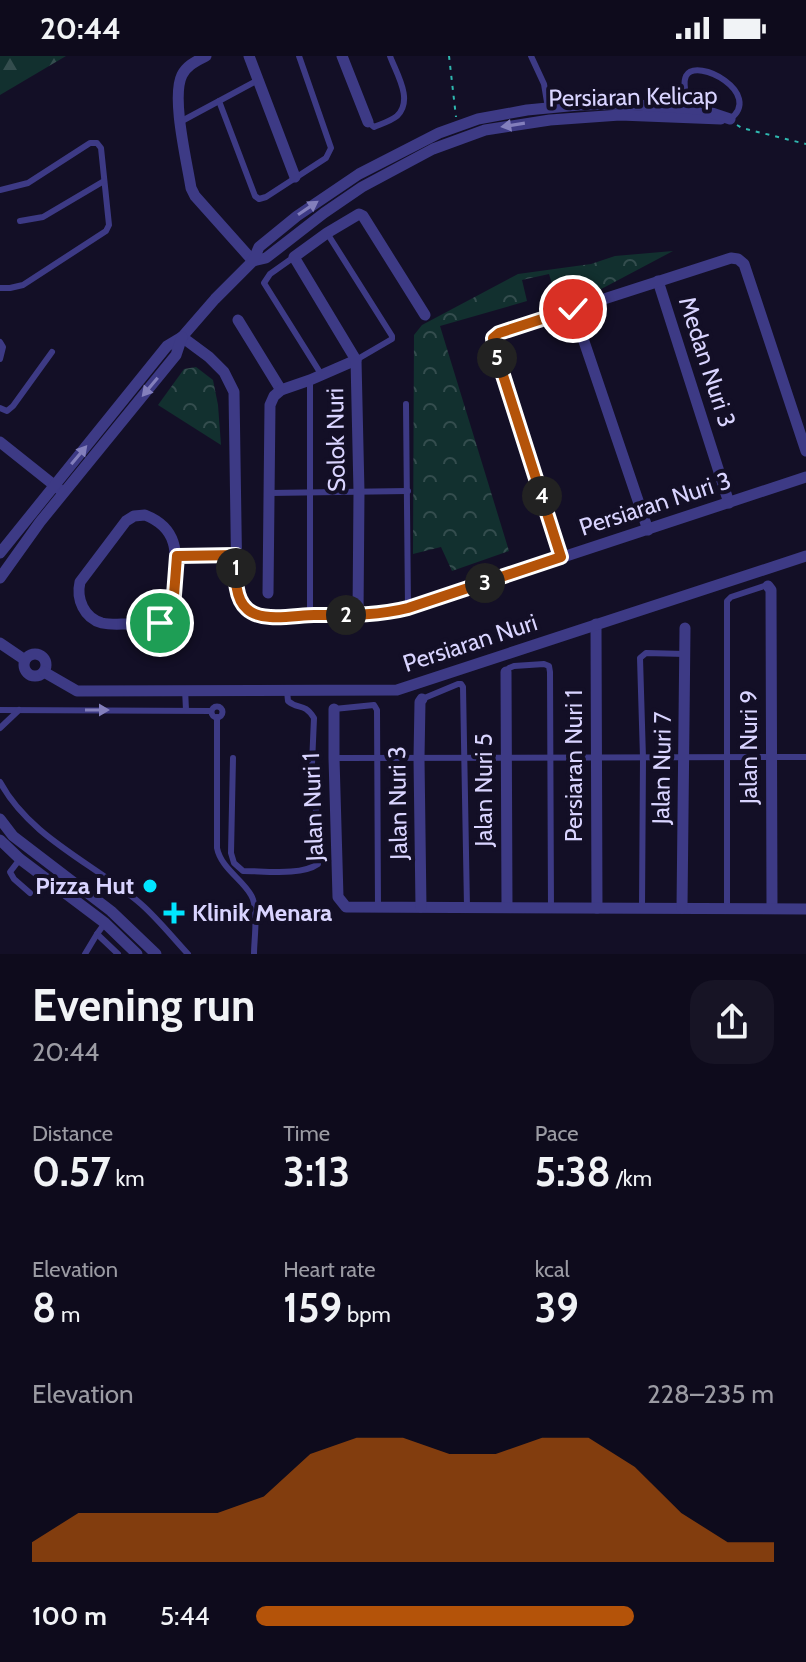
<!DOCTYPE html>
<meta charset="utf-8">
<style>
body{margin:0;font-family:Cabin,sans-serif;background:#171425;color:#f1f3f6;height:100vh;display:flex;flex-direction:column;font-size:30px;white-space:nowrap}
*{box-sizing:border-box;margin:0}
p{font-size:26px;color:#9b9ba3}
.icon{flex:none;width:44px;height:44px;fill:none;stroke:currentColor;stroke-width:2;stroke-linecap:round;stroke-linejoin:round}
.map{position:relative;height:898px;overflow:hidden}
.drawer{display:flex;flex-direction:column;background:#0e0b1c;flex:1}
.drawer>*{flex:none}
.pin{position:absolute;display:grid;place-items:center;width:68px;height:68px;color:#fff;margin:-34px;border:4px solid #fff;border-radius:50%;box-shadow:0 2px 8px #0007}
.km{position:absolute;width:40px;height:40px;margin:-20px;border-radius:50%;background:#222;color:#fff;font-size:22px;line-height:40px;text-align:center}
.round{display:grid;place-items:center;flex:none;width:84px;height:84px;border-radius:24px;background:#171425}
.overview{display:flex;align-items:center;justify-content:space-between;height:136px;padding:0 32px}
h1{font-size:44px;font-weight:800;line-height:60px}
.metrics{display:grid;grid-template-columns:repeat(3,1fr);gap:12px;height:136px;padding:8px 32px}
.metrics div{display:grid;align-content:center}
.metrics b{font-size:40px;font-weight:800}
.metrics small{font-size:22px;font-weight:400}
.metrics p{font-size:22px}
.chart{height:224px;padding:16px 32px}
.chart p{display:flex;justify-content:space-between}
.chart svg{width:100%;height:144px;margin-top:8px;fill:#b45309;opacity:.7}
ul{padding:0 32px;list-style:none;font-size:26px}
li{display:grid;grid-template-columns:128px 96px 1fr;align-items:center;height:60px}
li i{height:20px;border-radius:10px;background:#b45309}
.status{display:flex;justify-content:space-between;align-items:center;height:56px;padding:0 40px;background:#0e0b1c;direction:ltr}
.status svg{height:22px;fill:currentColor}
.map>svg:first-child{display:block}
</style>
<div class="status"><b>20:44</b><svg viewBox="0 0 49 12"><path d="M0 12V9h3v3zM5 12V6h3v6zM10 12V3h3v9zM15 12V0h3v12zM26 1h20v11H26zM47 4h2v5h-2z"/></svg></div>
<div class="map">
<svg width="806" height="898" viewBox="0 0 806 898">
<defs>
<pattern id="forest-firs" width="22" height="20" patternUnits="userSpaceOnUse" patternTransform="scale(2)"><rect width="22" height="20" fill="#12302f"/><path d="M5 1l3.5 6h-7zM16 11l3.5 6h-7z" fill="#344d4e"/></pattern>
<pattern id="park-crowns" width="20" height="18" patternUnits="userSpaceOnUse" patternTransform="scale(2)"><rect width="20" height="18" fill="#12302f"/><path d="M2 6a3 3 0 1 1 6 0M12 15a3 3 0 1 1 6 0" fill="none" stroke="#344d4e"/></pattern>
</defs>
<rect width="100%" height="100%" fill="#130f26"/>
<path fill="url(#forest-firs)" d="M0,0H66L0,39Z"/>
<g fill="url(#park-crowns)">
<path d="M673,195L590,239L556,241L549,218L522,224L527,245L440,270L509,495L452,515L441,491L413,498L414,279L422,269L518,218L591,208L615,200Z"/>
<path d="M196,311L213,324L218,349L221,389L158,349L184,313Z"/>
</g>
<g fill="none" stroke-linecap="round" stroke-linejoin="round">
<g stroke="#2fb8b0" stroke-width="2" stroke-dasharray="4 6" stroke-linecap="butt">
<path d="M449,0L456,61"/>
<path d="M737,69L742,72L806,88"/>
</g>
<g stroke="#3d3a85" stroke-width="6">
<path d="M531,0L544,28L548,52"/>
<path d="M219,45L255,140L259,143L266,141L326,102L331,92L299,0"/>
<path d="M688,51C687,43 682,28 686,20C697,0 764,38 730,63"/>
<path d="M180,66L258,24"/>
<path d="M368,66L374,71C381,68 391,65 397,60C414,44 396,17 390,0"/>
<path d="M0,134L28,127L90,87H97L101,92L109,169L106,175L23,229L10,232H0"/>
<path d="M20,165L43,161L104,125"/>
<path d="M327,177L392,280V283L356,304"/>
<path d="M294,201L270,218L264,227L321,318"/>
<path d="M0,286L3,291L0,303"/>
<path d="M310,324V559"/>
<path d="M406,348L408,552"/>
<path d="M0,352L7,355L13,350L52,296"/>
<path d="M269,437L408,435"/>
<path d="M506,616L509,612L514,610L544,608L549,610L550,616L551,852"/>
<path d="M185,633L186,654"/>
<path d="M422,643L458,628H461L463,631L467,851"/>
<circle cx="217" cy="656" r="5.5"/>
<path d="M334,653L374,649L377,654L378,851"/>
<path d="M0,654L211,655"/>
<path d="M217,661V792C221,812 242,823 251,839C259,852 254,883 254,898"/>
<path d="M0,672L19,654"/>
<path d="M233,702L231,797L234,807L243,815C265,815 301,820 318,808L320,773L311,731L314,662C304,646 298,654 288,645L287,635"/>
<path d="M334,702L806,701"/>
<path d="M0,726C30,782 95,808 141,848C158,863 173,882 188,898"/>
<path d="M20,803L10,816L14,823L30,837"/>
<path d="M642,852L643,702L640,602L646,597L685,598"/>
<path d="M727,852V545L731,541L764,530H768"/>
<path d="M105,867L97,878L118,898"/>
<path d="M85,898L97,878"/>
</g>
<g stroke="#3d3a85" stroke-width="11">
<path d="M206,0C197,5 187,9 182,19C171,41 187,106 191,132L195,140L253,205"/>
<path d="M249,0L295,121"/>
<path d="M342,0L368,66"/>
<path d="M253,205L266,202L324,157L362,131L433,93L485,74L550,64L620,59L721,63"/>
<path d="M658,225L729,447"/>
<path d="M573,253L648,474"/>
<path d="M238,264L281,334"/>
<path d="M182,281L209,301L224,316L234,336L237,535L244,551L253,558L274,562L358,559L389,557L408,552L806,421"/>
<path d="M0,386L59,433"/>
<path d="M145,459C178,472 177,496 175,527C174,538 174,549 171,559C159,572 144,569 128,568C120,568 111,569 102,567C84,562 76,543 80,526L126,465L134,460Z"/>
<path d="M0,497L167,290L182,281L215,243L253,205L259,191L297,160L359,118L439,77L478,63L527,54L579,49L620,48L700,53L730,63"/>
<path d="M177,500L236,499"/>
<path d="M561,501L494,291L493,282L499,277L731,202L738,203L744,208L806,395"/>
<path d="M0,522L40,466L176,299L182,281"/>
<path d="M768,530L771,534L772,852"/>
<path d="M268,537L270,349L274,340L281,334L310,324L356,304"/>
<path d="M358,559L359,436L356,304L294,201L327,177L359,158L363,160L425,259"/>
<path d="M596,568L597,852"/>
<path d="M0,587L25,604"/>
<circle cx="35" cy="609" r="11"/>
<path d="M44,616L77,635L397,634L806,500"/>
<path d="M506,616L507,851"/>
<path d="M334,653V702L338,841L346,851L806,853"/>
<path d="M0,763L13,780L111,855L156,898"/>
<path d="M0,784L20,803L105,867L137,898"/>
<path d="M421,851L419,702L420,646L422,643"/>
<path d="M682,852L685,572"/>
</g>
</g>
<defs><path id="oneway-solid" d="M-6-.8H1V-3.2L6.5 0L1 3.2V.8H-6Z" transform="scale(2)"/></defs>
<g fill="#837fbc">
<use href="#oneway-solid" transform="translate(513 69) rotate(171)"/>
<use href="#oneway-solid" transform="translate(308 152) rotate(-34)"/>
<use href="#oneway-solid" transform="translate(150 331) rotate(130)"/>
<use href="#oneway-solid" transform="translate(79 399) rotate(-50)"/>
<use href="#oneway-solid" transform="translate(97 654)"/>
</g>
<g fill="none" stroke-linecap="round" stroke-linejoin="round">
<g stroke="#fff" stroke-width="16">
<path id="route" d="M160,567L171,559L173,552L177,500L236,499C236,516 233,541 247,553C262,567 296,559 314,559C346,559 377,560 408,552L561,501L494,291L493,282L499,277L573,253"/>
</g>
<use href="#route" stroke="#b45309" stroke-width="10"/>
</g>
<g fill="#00e5ff" stroke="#130f26" stroke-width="3">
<circle cx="150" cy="830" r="8"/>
<path d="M170 845h8v8h8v8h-8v8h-8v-8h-8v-8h8z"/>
</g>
<g text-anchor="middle" stroke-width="8" stroke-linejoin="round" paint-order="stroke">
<g font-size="24" fill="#d9d4ff" stroke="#130f26">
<text transform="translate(633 41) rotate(-1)" y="8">Persiaran Kelicap</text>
<text transform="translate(707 306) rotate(72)" y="8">Medan Nuri 3</text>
<text transform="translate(336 384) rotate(-91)" y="8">Solok Nuri</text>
<text transform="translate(655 448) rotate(-18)" y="8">Persiaran Nuri 3</text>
<text transform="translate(470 587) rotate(-18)" y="8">Persiaran Nuri</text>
<text transform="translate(749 691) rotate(-90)" y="8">Jalan Nuri 9</text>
<text transform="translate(574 710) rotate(-90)" y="8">Persiaran Nuri 1</text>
<text transform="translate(662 712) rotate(-89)" y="8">Jalan Nuri 7</text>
<text transform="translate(484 734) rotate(-90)" y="8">Jalan Nuri 5</text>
<text transform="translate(398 747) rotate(-91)" y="8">Jalan Nuri 3</text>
<text transform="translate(313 751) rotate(-92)" y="8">Jalan Nuri 1</text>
</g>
<g font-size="24" font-weight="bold" fill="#d9d4ff" stroke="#130f26" text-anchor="end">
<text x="134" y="838">Pizza Hut</text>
<text x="192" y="865" text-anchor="start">Klinik Menara</text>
</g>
</g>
</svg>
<div class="pin" style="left:160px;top:567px;background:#1e9e55"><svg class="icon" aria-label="arrive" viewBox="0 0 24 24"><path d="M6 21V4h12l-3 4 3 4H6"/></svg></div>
<div class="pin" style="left:573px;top:253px;background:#d93025"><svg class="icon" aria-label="check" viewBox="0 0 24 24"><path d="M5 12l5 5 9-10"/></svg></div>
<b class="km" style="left:236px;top:512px">1</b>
<b class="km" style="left:346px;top:559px">2</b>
<b class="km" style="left:485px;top:527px">3</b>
<b class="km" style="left:542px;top:440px">4</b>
<b class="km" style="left:497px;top:302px">5</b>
</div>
<section class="drawer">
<div class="overview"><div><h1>Evening run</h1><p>20:44</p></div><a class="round"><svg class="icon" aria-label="share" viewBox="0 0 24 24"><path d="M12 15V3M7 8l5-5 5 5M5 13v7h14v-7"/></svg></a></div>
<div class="metrics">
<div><p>Distance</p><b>0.57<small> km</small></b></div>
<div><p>Time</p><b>3:13</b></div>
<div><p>Pace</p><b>5:38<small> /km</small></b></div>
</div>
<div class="metrics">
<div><p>Elevation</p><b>8<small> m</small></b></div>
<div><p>Heart rate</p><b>159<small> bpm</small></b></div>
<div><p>kcal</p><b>39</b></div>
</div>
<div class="chart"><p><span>Elevation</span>228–235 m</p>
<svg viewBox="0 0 160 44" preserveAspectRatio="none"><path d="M0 44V38L10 29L20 29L30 29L40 29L50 24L60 11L70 6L80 6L90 11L100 11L110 6L120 6L130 15L140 29L150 38L160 38V44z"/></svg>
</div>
<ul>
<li><b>100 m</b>5:44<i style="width:73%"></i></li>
</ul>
</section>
